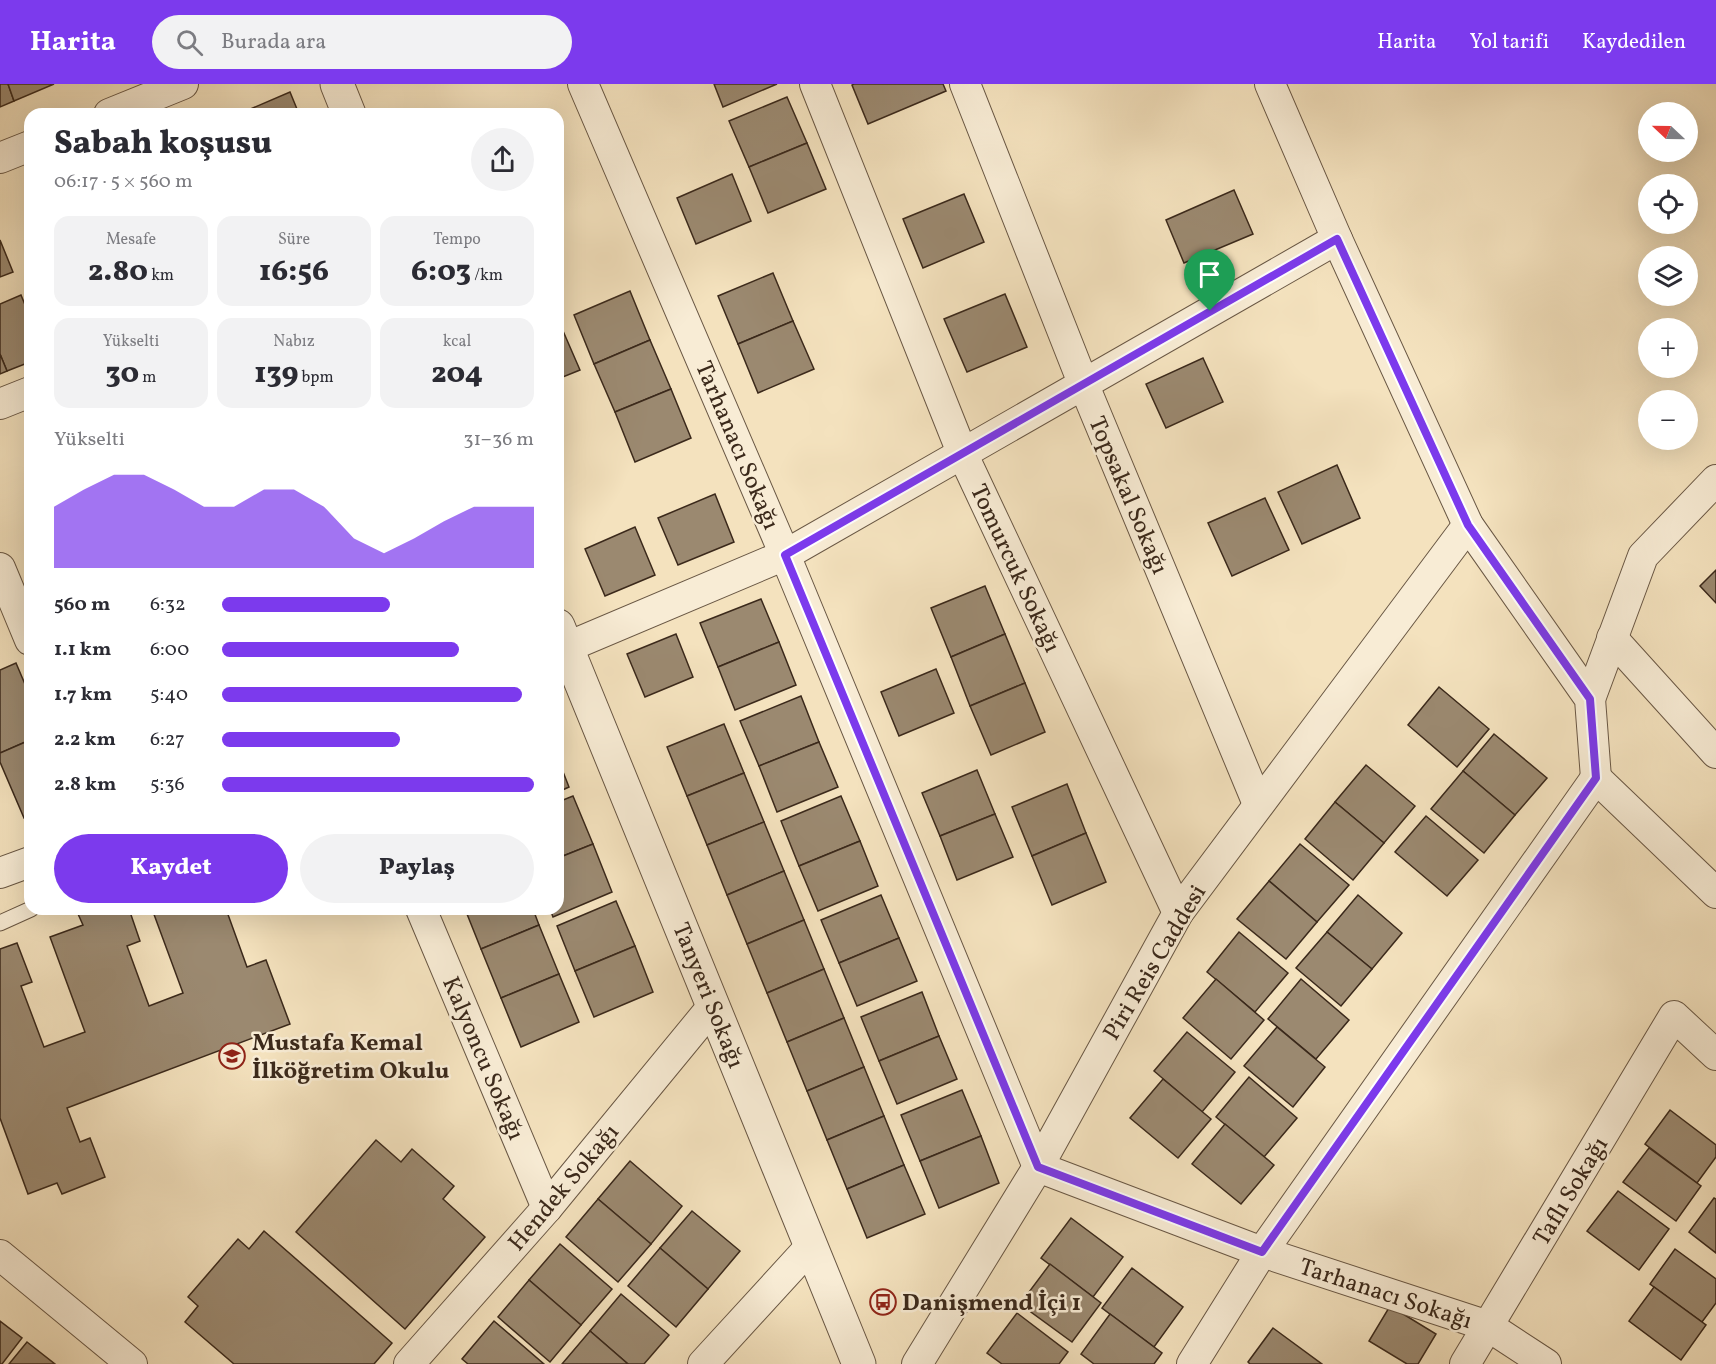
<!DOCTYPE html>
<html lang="tr">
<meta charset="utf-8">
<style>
body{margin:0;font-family:Vollkorn,serif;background:#f2f2f3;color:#2b2b33;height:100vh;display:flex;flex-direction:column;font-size:22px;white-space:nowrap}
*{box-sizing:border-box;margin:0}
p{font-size:20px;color:#7c7c81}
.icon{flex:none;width:33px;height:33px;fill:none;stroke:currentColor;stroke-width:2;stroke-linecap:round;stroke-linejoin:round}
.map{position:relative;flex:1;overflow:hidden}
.side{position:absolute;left:24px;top:24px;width:540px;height:807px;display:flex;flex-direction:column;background:#fff;border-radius:18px;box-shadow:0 6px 24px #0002}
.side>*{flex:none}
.needle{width:39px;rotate:292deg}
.controls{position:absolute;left:1638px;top:18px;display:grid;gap:12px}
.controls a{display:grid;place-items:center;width:60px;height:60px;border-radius:50%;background:#fff;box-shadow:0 6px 24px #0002;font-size:30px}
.pin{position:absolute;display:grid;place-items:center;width:51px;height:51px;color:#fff;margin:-62px -26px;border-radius:50% 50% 50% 0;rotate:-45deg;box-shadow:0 0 6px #0007}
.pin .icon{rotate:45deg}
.round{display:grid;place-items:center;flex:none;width:63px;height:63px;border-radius:32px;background:#f2f2f3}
.summary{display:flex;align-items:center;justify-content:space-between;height:102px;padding:0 30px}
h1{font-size:33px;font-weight:800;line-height:45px}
.stats{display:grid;grid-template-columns:repeat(3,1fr);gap:9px;height:102px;padding:6px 30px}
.stats div{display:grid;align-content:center;border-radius:15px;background:#f2f2f3;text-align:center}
.stats b{font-size:30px;font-weight:800}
.stats small{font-size:16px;font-weight:400}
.stats p{font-size:16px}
.chart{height:168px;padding:12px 30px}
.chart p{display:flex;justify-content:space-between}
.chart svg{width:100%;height:108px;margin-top:6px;fill:#7c3aed;opacity:.7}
.action{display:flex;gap:12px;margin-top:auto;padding:12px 30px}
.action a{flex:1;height:69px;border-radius:36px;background:#7c3aed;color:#fff;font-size:24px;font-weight:800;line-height:69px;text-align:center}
.action a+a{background:#f2f2f3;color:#2b2b33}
ul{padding:0 30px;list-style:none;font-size:20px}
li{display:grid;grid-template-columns:96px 72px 1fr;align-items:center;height:45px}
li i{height:15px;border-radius:8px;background:#7c3aed}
header{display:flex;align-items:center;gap:36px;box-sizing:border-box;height:84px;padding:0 30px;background:#7c3aed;color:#fff}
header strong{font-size:28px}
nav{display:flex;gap:33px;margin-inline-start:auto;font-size:21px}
.search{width:420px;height:54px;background:#f2f2f3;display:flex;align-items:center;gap:15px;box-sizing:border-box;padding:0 21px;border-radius:33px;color:#7c7c81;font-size:22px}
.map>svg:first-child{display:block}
</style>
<header>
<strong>Harita</strong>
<div class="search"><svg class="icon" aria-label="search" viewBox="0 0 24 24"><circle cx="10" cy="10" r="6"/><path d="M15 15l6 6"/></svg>Burada ara</div>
<nav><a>Harita</a><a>Yol tarifi</a><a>Kaydedilen</a></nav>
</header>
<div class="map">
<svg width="1716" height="1280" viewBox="0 0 1716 1280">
<rect width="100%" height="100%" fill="#f4e2be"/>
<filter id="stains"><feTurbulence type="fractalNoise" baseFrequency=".00333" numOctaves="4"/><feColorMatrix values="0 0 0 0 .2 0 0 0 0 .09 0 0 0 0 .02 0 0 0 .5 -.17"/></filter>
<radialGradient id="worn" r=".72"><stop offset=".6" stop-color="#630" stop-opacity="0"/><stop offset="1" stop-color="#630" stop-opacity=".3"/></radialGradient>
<g fill="#9b8970" stroke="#3b291b" stroke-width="1.5">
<path d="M0,0H8L14,17L0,23Z"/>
<path d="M8,0H54L14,17Z"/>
<path d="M714,0H777L723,23Z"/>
<path d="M854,0H943L946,7L868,40L852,1Z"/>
<path d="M290,8L299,30H247L246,27Z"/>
<path d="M787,13L807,59L749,83L729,37Z"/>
<path d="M807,59L826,105L768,129L749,83Z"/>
<path d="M732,90L751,137L696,160L677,114Z"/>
<path d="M1234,106L1253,150L1184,179L1166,136Z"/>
<path d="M964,110L984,158L923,184L903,135Z"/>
<path d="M0,156L13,188L0,193Z"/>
<path d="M773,189L793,237L738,260L718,212Z"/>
<path d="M630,207L650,256L594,280L574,231Z"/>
<path d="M1005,210L1027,263L967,288L944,235Z"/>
<path d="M21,211L30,233V278L7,287L0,270V220Z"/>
<path d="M793,237L814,285L758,309L738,260Z"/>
<path d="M560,240L580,286L558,295V241Z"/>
<path d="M650,256L671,305L615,328L594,280Z"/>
<path d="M0,270L7,287L0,290Z"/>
<path d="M1203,274L1223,318L1166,344L1146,300Z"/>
<path d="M671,305L691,354L635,378L615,328Z"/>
<path d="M1337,381L1360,434L1302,460L1278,408Z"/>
<path d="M715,410L734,458L678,481L658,434Z"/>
<path d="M1265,414L1289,466L1232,492L1208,439Z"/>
<path d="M635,443L655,491L605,512L585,465Z"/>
<path d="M1716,486V519L1700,502Z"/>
<path d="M985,502L1005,550L951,573L931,524Z"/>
<path d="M761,515L779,558L718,583L700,539Z"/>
<path d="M676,550L693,593L645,613L627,570Z"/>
<path d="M1005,550L1025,599L970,622L951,573Z"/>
<path d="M779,558L796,601L735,626L718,583Z"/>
<path d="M16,579L30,612V656L0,669V586Z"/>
<path d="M936,585L954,629L899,652L881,608Z"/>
<path d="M1025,599L1045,648L991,671L970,622Z"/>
<path d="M1439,603L1489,645L1457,683L1408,641Z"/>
<path d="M801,612L819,658L759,682L740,637Z"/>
<path d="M724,640L744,689L687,712L667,663Z"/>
<path d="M1494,650L1547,694L1515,731L1463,687Z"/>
<path d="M30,656V731L24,734L0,678V669Z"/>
<path d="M819,658L838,703L777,728L759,682Z"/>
<path d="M558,675L569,703L558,708Z"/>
<path d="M1366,681L1415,722L1384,759L1335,718Z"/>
<path d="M977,686L995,730L940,752L922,709Z"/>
<path d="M1463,687L1515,731L1484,769L1431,725Z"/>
<path d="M744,689L764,738L707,761L687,712Z"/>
<path d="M1067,700L1086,749L1032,772L1012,723Z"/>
<path d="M573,712L593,760L558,774V718Z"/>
<path d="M841,712L860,757L799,782L781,737Z"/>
<path d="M1335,718L1384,759L1353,796L1305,755Z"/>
<path d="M995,730L1013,773L957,796L940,752Z"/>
<path d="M1426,732L1478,776L1447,812L1395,768Z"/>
<path d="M764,738L784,787L727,811L707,761Z"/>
<path d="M1086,749L1106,798L1052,821L1032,772Z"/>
<path d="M860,757L878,802L818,827L799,782Z"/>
<path d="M593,760L612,808L553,833L550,825H558V774Z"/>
<path d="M1300,760L1349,801L1317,838L1269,797Z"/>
<path d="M784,787L804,836L747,860L727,811Z"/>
<path d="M1269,797L1317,838L1286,875L1237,835Z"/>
<path d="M881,811L899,854L839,879L821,836Z"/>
<path d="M1358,811L1402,849L1372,885L1327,848Z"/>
<path d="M616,817L635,862L575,887L557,842Z"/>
<path d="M91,825H129L140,857L127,862L149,922L183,909L152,825H226L247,883L266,876L290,940L67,1024L80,1058L90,1054L105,1093L62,1110L57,1099L28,1110L0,1034V865L17,859L32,898L21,902L44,963L85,948L50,853L83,841L78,830Z"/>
<path d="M465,825H533L539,841L481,865Z"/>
<path d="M804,836L824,885L767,909L747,860Z"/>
<path d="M539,841L559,890L501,914L481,865Z"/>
<path d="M1239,848L1288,889L1255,928L1207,888Z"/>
<path d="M1327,848L1372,885L1341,922L1296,884Z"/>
<path d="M899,854L917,897L857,922L839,879Z"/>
<path d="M635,862L653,908L594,933L575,887Z"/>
<path d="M824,885L844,934L787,958L767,909Z"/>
<path d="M559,890L579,938L521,963L501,914Z"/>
<path d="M1216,895L1264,936L1231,975L1183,934Z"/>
<path d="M1301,895L1349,936L1316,975L1268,935Z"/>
<path d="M922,908L939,952L879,977L861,933Z"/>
<path d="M844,934L864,983L807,1007L787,958Z"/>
<path d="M1277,943L1325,983L1293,1023L1244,982Z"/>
<path d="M1187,948L1235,988L1202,1028L1154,987Z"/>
<path d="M939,952L957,995L897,1020L879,977Z"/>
<path d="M864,983L884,1032L827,1056L807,1007Z"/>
<path d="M1249,993L1297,1034L1264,1073L1216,1033Z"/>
<path d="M1163,995L1211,1035L1178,1074L1130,1034Z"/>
<path d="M962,1006L981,1052L920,1077L901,1031Z"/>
<path d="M1670,1026L1716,1061V1073L1697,1099L1645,1060Z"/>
<path d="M884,1032L904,1081L847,1105L827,1056Z"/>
<path d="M1225,1040L1274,1081L1241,1120L1192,1080Z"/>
<path d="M981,1052L999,1099L939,1124L920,1077Z"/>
<path d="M376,1056L401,1078L412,1065L454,1102L443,1115L485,1153L405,1245L296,1148Z"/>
<path d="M1649,1064L1701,1102L1676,1137L1623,1098Z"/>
<path d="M630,1077L682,1122L651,1160L598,1115Z"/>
<path d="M904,1081L925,1130L867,1154L847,1105Z"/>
<path d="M1618,1107L1669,1145L1639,1186L1587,1147Z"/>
<path d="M1714,1114L1716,1115V1169L1689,1148Z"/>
<path d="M598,1115L651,1160L618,1198L566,1153Z"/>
<path d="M692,1127L740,1167L708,1205L660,1164Z"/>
<path d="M1071,1134L1123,1173L1093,1213L1041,1174Z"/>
<path d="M264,1147L392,1259L374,1280H234L185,1238L198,1222L188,1213L238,1155L249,1165Z"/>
<path d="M560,1160L612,1205L581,1241L529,1196Z"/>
<path d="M660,1164L708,1205L676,1243L628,1202Z"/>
<path d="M1675,1165L1716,1195V1219L1702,1238L1650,1200Z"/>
<path d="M1050,1180L1101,1219L1072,1258L1020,1220Z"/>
<path d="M1132,1184L1183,1223L1154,1263L1102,1224Z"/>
<path d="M529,1196L581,1241L550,1278L498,1233Z"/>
<path d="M1654,1203L1706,1241L1681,1276L1629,1237Z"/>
<path d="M621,1210L669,1251L644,1280H628L590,1247Z"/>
<path d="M1390,1222L1436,1250L1418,1280H1407L1369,1257Z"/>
<path d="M1017,1229L1068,1268L1059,1280H1002L987,1269Z"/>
<path d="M1110,1230L1162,1269L1154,1280H1094L1081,1270Z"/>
<path d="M0,1237L22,1254L2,1280H0Z"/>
<path d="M494,1237L544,1280H468L462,1275Z"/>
<path d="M1273,1244L1322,1280H1250L1248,1278Z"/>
<path d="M590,1247L628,1280H562Z"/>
<path d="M27,1258L55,1280H9Z"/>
</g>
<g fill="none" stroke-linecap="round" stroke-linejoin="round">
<g stroke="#695744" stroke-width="17">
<path id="service" d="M0,839L31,825"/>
</g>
<g stroke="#695744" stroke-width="32">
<g id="minor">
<path d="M583,0L785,471L1038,1083L1262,1168L1488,1242L1546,1280"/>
<path d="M815,0L963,371L1178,829"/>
<path d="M965,0L1083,299L1258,720"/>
<path d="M1270,0L1337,155L1468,441L1590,615L1596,694"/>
<path d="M109,30L183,0"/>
<path d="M0,74L30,62"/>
<path d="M0,320L30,308"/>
<path d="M0,484L30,556"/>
<path d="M1612,554L1716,669"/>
<path d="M558,567L785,471L1337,155"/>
<path d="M1590,615L1643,472L1716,396"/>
<path d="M1596,694L1716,809"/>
<path d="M0,789L30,778"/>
<path d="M421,825L547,1124"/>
<path d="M0,1171L132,1280"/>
<path d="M409,1280L547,1124L713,922"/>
<path d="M703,1280L811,1162"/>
<path d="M917,1280L1038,1083L1178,829L1468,441"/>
<path d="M1192,1280L1262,1168L1596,694"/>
<path d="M1465,1280L1674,932L1716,971"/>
</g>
</g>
<g stroke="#695744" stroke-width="35">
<g id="tertiary">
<path d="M337,0L349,30"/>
<path d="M558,542L859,1280"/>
</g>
</g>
<use href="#service" stroke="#f8ecd5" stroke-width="15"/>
<use href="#minor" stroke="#f8ecd5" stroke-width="30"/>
<use href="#tertiary" stroke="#f8ecd5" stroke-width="33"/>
</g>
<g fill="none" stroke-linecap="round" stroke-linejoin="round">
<g stroke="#fff" stroke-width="12">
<path id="route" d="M1337,155L1468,441L1590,615L1596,694L1262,1168L1038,1083L785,471Z"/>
</g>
<use href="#route" stroke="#7c3aed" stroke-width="8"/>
</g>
<defs>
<g id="school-ring" transform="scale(1.35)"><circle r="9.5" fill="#f8ecd5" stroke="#8f2418" stroke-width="1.5"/><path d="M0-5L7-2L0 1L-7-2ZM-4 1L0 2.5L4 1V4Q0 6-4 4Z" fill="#8f2418"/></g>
<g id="bus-ring" transform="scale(1.35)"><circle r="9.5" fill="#f8ecd5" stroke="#8f2418" stroke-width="1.5"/><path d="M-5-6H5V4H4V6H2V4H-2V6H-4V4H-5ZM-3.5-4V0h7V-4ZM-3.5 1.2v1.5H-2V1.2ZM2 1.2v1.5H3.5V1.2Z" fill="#8f2418"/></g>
</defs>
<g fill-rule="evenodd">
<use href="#school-ring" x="232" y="972"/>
<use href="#bus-ring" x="883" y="1218"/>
</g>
<g text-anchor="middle" stroke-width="5" stroke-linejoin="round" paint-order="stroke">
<g font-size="24" fill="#3b291b" stroke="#f8ecd5">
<text transform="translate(738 361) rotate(67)" y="8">Tarhanacı Sokağı</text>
<text transform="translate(1129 411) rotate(67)" y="8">Topsakal Sokağı</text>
<text transform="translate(1016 484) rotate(65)" y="8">Tomurcuk Sokağı</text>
<text transform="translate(1154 878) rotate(-59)" y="8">Piri Reis Caddesi</text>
<text transform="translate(709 911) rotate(68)" y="8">Tanyeri Sokağı</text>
<text transform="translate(484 974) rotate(67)" y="8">Kalyoncu Sokağı</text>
<text transform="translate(563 1103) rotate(-50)" y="8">Hendek Sokağı</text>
<text transform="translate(1570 1107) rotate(-59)" y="8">Taflı Sokağı</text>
<text transform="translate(1386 1209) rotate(18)" y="8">Tarhanacı Sokağı</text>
</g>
<g font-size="24" font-weight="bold" fill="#3b291b" stroke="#f8ecd5" text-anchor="start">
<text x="252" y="966">Mustafa Kemal<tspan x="252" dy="28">İlköğretim Okulu</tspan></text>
<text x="902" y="1226">Danişmend İçi 1</text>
</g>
</g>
<rect width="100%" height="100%" filter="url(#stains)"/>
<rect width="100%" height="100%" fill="url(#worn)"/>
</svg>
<div class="controls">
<a><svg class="needle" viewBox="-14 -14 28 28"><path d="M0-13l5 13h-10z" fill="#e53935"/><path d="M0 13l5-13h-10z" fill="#7c7c81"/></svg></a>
<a><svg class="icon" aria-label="locate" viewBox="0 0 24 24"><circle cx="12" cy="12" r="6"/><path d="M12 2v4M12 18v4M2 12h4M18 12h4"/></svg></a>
<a><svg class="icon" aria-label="layers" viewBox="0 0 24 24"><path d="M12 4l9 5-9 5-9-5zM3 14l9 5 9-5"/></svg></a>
<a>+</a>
<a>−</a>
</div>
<div class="pin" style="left:1210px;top:227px;background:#1e9e55"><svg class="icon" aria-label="arrive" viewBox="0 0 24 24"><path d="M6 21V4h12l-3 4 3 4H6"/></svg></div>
<section class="side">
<div class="summary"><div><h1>Sabah koşusu</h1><p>06:17 · 5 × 560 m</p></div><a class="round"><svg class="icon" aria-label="share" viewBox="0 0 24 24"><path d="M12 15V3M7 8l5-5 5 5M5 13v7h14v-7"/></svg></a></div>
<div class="stats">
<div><p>Mesafe</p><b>2.80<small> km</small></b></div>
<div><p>Süre</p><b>16:56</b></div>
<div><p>Tempo</p><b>6:03<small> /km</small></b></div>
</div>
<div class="stats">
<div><p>Yükselti</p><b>30<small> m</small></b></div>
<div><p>Nabız</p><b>139<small> bpm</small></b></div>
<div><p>kcal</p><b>204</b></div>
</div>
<div class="chart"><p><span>Yükselti</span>31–36 m</p>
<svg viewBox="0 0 160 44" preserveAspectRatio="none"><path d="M0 44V19L10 12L20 6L30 6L40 12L50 19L60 19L70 12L80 12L90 19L100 32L110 38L120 32L130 25L140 19L150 19L160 19V44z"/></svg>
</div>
<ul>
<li><b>560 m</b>6:32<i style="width:54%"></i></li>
<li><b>1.1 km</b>6:00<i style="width:76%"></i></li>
<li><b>1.7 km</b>5:40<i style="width:96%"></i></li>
<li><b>2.2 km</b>6:27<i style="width:57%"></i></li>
<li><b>2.8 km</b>5:36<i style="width:100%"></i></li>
</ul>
<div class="action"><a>Kaydet</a><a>Paylaş</a></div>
</section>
</div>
